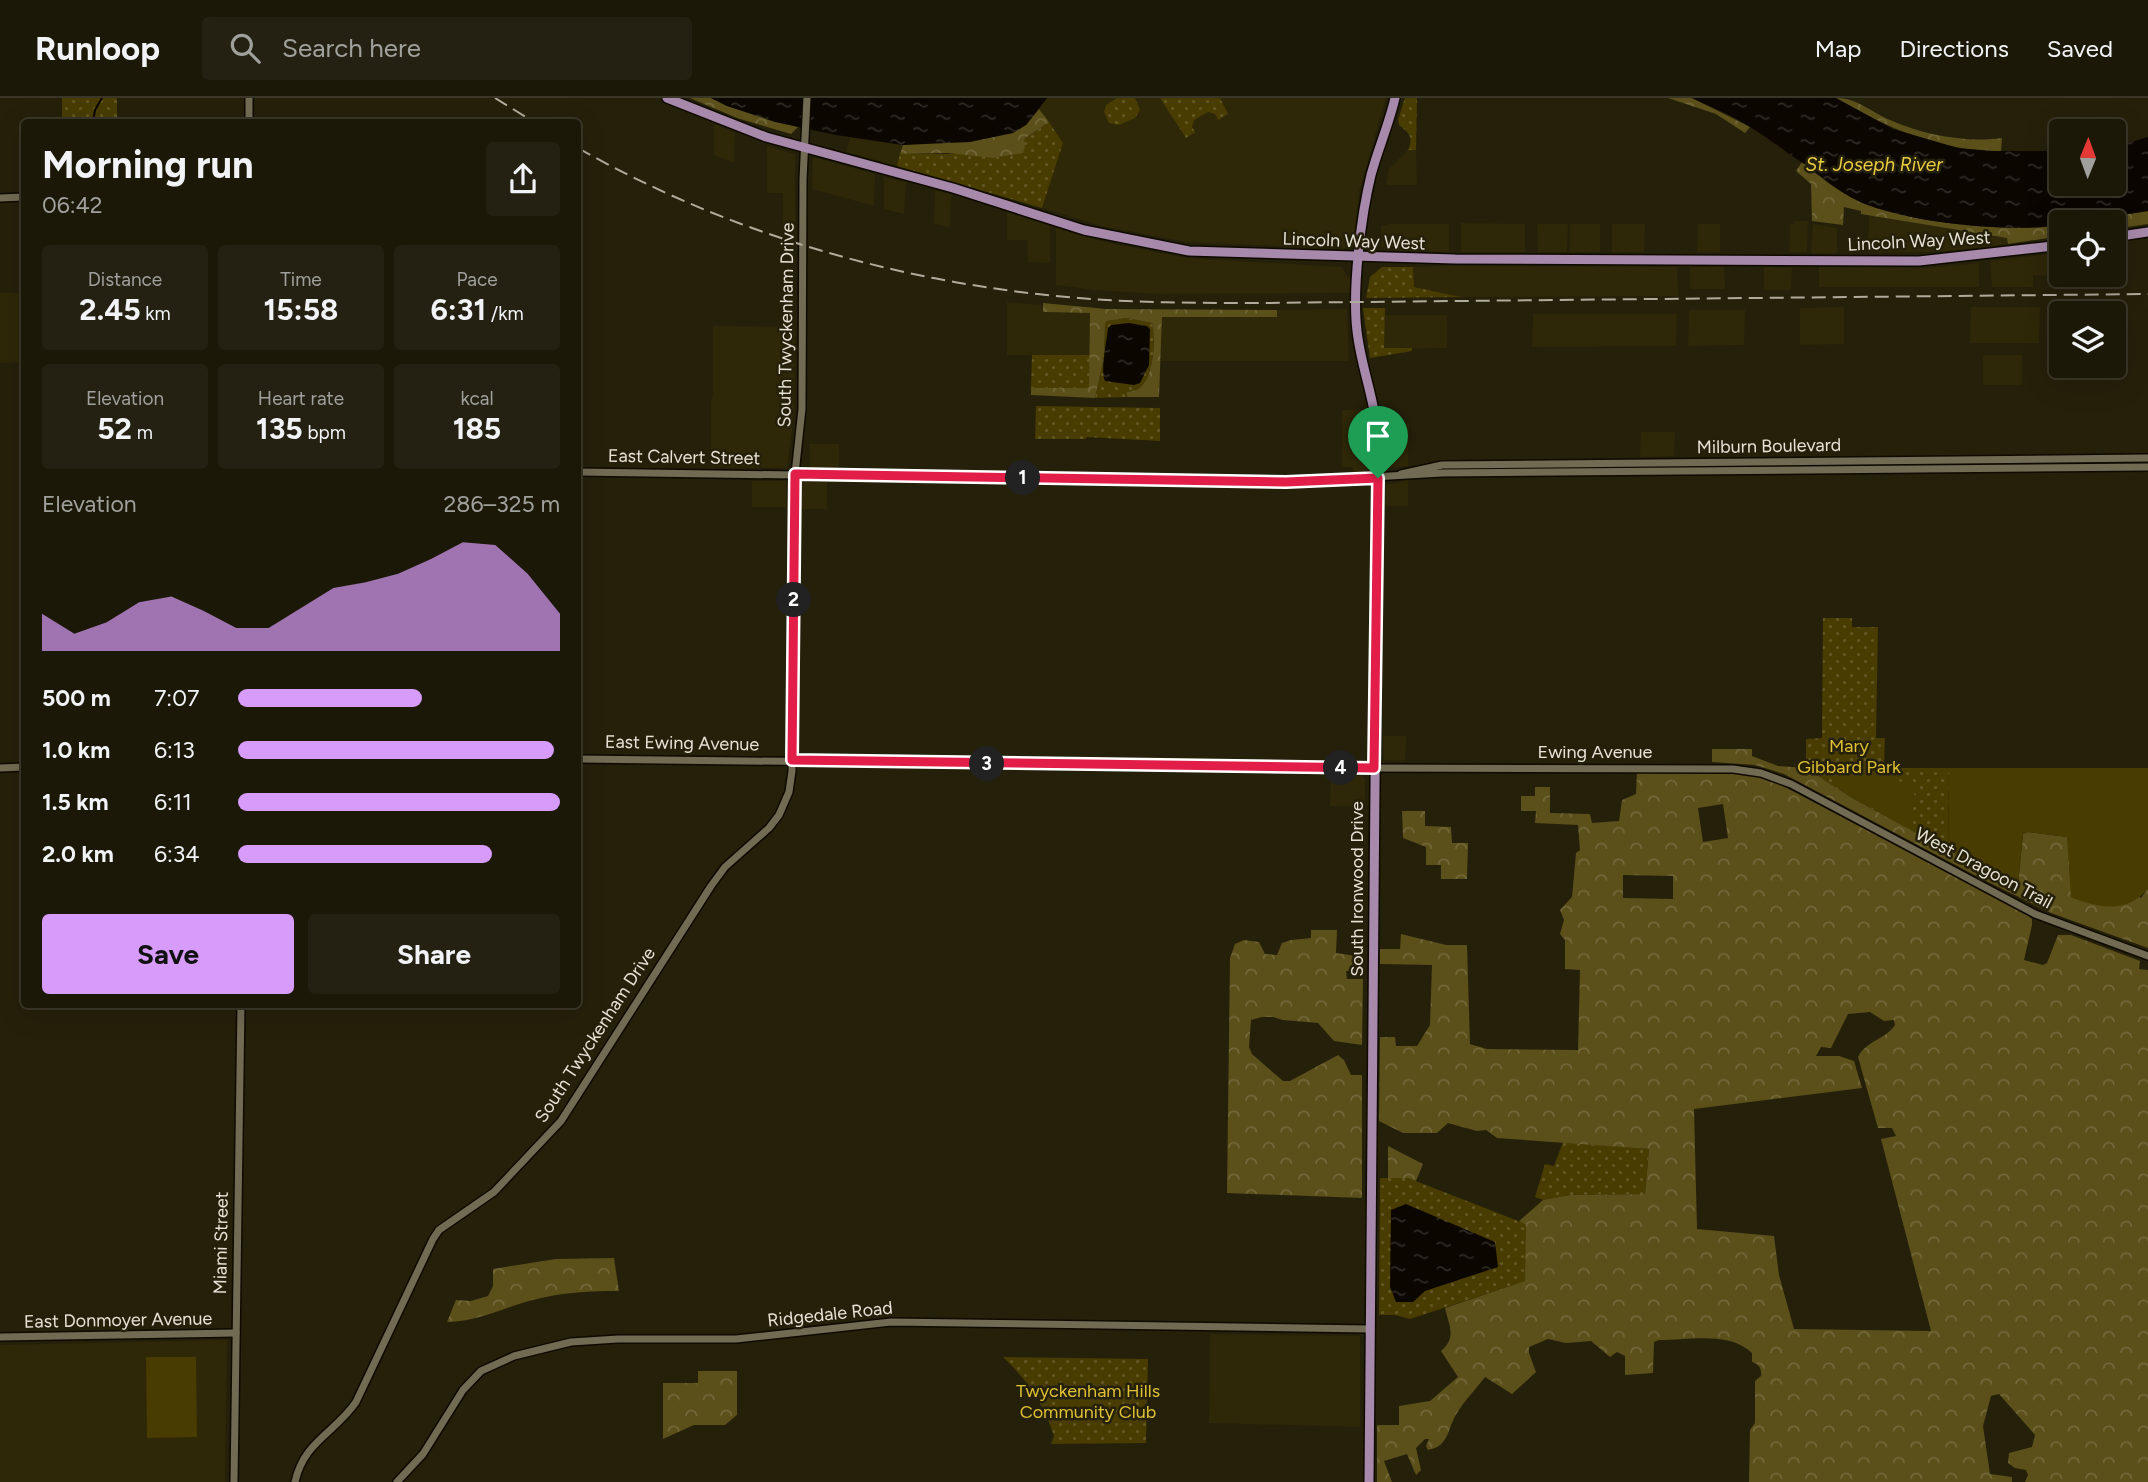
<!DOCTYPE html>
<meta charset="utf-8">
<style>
body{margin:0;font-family:Figtree,sans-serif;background:#252112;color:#f1f3f6;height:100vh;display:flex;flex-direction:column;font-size:26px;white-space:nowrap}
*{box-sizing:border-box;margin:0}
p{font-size:23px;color:#a0a09c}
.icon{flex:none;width:38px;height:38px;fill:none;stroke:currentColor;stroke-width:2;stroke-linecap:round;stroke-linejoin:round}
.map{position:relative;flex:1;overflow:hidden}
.details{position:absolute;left:21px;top:21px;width:560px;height:889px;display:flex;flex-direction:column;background:#1c1808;border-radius:7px;box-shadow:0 7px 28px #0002,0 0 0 2px #3a3729}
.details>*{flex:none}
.needle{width:46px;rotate:1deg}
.buttons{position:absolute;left:2049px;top:21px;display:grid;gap:14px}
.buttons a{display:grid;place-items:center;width:77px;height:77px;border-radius:7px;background:#1c1808;box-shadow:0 7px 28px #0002,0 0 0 2px #3a3729;font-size:35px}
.pin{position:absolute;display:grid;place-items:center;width:60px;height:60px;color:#fff;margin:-72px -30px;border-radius:50% 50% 50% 0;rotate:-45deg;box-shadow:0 0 7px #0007}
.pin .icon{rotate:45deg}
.km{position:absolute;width:35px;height:35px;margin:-18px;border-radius:50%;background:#222;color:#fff;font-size:19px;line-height:35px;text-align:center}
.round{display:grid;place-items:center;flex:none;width:74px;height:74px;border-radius:7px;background:#252112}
.head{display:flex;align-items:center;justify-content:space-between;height:119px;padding:0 21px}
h1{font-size:38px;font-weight:700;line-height:52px}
.stats{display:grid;grid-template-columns:repeat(3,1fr);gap:10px;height:119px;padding:7px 21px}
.stats div{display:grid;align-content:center;border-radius:7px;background:#252112;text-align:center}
.stats b{font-size:30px;font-weight:700}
.stats small{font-size:19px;font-weight:400}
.stats p{font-size:19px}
.chart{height:196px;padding:14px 21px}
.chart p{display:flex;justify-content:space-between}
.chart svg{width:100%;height:126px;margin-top:7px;fill:#d79bf9;opacity:.7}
.button{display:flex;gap:14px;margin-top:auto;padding:14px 21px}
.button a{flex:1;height:80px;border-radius:7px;background:#d79bf9;color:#111;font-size:28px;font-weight:700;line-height:80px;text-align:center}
.button a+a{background:#252112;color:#f1f3f6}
ul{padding:0 21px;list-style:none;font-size:23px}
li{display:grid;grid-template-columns:112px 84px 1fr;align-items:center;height:52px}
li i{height:18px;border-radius:9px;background:#d79bf9}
header{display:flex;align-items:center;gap:42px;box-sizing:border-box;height:98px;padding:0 35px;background:#1c1808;border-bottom:2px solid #3a3729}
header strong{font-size:33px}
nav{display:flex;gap:38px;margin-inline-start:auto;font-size:24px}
.search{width:490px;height:63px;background:#252112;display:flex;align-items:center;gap:18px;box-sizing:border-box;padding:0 24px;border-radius:7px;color:#a0a09c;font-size:26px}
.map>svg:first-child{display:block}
</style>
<header>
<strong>Runloop</strong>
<div class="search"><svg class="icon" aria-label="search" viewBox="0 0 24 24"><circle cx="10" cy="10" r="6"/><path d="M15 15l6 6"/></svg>Search here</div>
<nav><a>Map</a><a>Directions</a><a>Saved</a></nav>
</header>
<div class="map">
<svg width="2148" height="1384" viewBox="0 0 2148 1384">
<defs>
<pattern id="green-dots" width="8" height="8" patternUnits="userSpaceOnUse" patternTransform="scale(1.75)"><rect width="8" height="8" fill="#483c00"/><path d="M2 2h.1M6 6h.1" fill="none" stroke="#625824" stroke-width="1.8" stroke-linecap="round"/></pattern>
<pattern id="forest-crowns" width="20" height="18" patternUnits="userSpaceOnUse" patternTransform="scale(1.75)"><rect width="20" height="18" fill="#5b4f1a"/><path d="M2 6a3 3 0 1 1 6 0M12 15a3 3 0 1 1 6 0" fill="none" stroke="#73683a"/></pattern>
<pattern id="water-ripples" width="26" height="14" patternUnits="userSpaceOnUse" patternTransform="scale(1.75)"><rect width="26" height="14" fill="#0c0600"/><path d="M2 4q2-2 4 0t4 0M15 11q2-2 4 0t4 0" fill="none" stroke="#2f2a24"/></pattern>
</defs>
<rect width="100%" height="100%" fill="#25200a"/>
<g fill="#2e2708">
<path d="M1047,0H1386L1359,94L1354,143L1344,151L1187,144L1101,128L1042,110L1063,45L1039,11Z"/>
<path d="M714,26L735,35L734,65L714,57Z"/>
<path d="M850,39L903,47L897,68L846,54Z"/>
<path d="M767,48L795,56V131L783,128V95H767Z"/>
<path d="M1408,52H1416L1417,87H1386L1389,71Z"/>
<path d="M813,59L875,76L874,108L812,91Z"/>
<path d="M884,79L906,84L904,116L884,111Z"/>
<path d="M935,92L951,97L950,129L934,126Z"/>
<path d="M1007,114L1050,128V165L1028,164L1027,142H1007Z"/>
<path d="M1869,117L2007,140L2008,146L1939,154H1868Z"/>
<path d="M1795,123H1808L1807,154H1789L1790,126H1795Z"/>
<path d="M1461,125L1525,126V154H1461Z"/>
<path d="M1389,126H1449V154L1404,153L1381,149V128Z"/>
<path d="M1537,126H1568L1567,154H1538Z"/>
<rect x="1570" y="126" width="30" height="28"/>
<path d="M1612,126H1645L1644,154H1612Z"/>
<path d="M1698,126H1720V154H1697Z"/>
<path d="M1813,126L1837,130V155H1811Z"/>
<path d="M1056,130L1109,145L1187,160L1341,169L1350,181V195L1157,196L1094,192L1056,187Z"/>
<path d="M2050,156V178L2033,177V189H1992L1990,163Z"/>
<path d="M1979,165V189H1819V169L1926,170Z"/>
<path d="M1440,168L1677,169L1678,198L1461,199L1414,189L1413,169Z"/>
<path d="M1690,169H1724L1725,191H1690Z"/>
<path d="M1764,169L1792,170L1791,192H1764Z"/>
<path d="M0,195H24V264L0,265Z"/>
<path d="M1007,204L1042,207L1043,214L1090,215V257H1007Z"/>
<path d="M1844,209V246L1800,247V210Z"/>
<path d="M1971,209H2040L2039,245H1970Z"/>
<path d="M1347,211L1349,263H1161L1162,218L1276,219L1277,212Z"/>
<path d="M1689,212H1745L1744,247L1688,248Z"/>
<path d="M1533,216H1677L1676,248L1532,249Z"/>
<path d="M1384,217H1447V250L1384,251Z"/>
<path d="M713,228L795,229L794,314L787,370L711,369V303L713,297Z"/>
<rect x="1983" y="257" width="39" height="30"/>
<path d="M1342,312H1365L1368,315L1369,370L1365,374L1353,377V369H1342Z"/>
<path d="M1409,325L1408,368L1388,370L1386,366L1385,326Z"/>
<path d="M1641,334H1675L1674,358L1640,359Z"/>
<rect x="810" y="346" width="29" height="25"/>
<path d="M1408,382V408H1385L1386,387Z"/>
<rect x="752" y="383" width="34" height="26"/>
<rect x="802" y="384" width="25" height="27"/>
<path d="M1383,638H1406L1405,663L1384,662Z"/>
<path d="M1331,678H1362L1365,681V709L1330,708Z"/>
<path d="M1210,1236L1360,1238V1329L1209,1325Z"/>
<path d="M227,1242L225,1384H0V1247Z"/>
</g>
<g fill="url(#green-dots)">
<rect x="62" y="0" width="55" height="24"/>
<path d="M1117,0H1135L1140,12L1135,20L1119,27L1109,25L1104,14L1106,7Z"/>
<path d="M1160,0H1220L1228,16L1218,22L1215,16L1208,14L1194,22L1192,29L1195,34L1186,40Z"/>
<path d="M1405,0H1417L1416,52H1408C1414,39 1409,35 1399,27L1398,22Z"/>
<path d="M1049,24L1063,45L1042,110L897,68L900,56H970L1024,41Z"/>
<path d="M1382,169H1413L1414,189L1461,199L1366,200L1370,179Z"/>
<path d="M1363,210H1385L1384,250H1412V253L1370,260Z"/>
<path d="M1126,220L1152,225C1156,240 1154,282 1138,291C1135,293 1131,293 1127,294V299L1095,300L1104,259L1105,226L1107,223Z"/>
<path d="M1032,257H1090L1089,291L1031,290Z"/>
<path d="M1036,308L1160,310V343L1087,339L1085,341H1035Z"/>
<path d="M1823,520H1852V529H1878L1876,640H1885L1884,670H1949L1948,752L1852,700L1806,670V641L1822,640Z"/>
<path d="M1563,1044L1649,1051L1645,1096L1571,1097L1543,1102L1535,1099L1545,1066L1554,1068Z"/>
<path d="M1380,1080H1408L1526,1126V1183L1410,1221L1395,1217H1379Z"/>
<path d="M1003,1259L1148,1261L1146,1345L1051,1346L1054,1338C1044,1306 1027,1282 1003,1259Z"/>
</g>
<g fill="url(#forest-crowns)" fill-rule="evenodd">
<path d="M690,0H711L727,8L798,29L791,36L737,20Z"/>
<path d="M1668,0H1692L1750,29L1745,35L1716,16Z"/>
<path d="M1836,0C1857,0 1871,14 1890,22C1923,37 1967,45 2002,40L2001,53C1942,54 1886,30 1836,0Z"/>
<path d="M1039,11L1049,24L1024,41L1025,49L1023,55L993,60L947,55L900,56L903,47L931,44L1026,27Z"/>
<path d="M1802,64C1820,79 1837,93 1859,103C1907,125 2010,135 2061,127V138L2008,146L2007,140L1861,116V113L1844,109L1843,127L1812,123L1811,86L1796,73Z"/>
<path d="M2148,113V126L2114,131V124H2077Z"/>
<path d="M1043,205L1106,211L1277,212V219H1162L1159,299H1127V294C1131,293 1135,293 1138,291C1154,282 1156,240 1152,225L1126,220L1107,223L1105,226L1104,259L1095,300L1031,297V290H1089L1090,215L1043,214Z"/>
<path d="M1712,651H1752V658L1778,668L1806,670L1852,700L1948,752L2018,786L2023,736L2028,734L2067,739L2068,743L2141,800L2148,790V850L2051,815L1978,779L1784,676L1755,667L1712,664Z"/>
<path d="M1637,673L1735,674L1750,675L1770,681L2028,817L2032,821V827L2024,862L2043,867L2047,865L2058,837H2071L2140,863L2139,871L2148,872V1384H2025L2028,1377L2026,1372L2015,1370L2008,1365L2009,1355L2032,1349L2035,1337L1999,1296L1991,1298L1983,1328L1990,1376L2012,1379V1384H1749L1750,1332L1755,1325V1283L1761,1278C1762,1271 1759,1266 1752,1264V1255C1730,1233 1688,1242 1659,1242L1654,1244L1653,1275L1625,1277V1258L1617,1254L1610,1259L1591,1243L1566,1245L1548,1241L1529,1249V1255L1536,1274L1512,1296L1485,1279C1476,1291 1465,1302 1457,1315C1447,1330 1450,1348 1428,1352L1426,1348L1429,1341H1425L1416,1350L1421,1372L1416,1377L1407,1356L1384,1363L1392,1384H1377V1327H1399V1308L1430,1303L1458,1279L1441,1253C1457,1239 1449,1228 1445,1210L1525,1183L1526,1127L1519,1123L1543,1102L1548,1101L1571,1097L1645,1096L1649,1051L1497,1040L1486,1032L1477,1033L1448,1025L1437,1035H1403L1379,1023L1380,939H1395L1396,948H1417L1430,927L1432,867L1380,866V851H1400L1401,836L1446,847H1467L1470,946L1487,951L1578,952L1580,872L1565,871V842L1560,836L1564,822L1560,812L1572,799L1576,755L1580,752L1578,727L1535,725L1536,713H1521V698H1535V689H1550V715L1590,716L1592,725L1619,723L1622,702L1636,696ZM1723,706L1728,740L1703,744L1698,710ZM1623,777L1673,778V801L1623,800ZM1870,914L1884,923L1894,922L1895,927C1886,941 1866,943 1858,959L1878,1030H1892L1896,1038L1881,1041L1931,1233L1794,1231L1779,1177L1774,1138L1697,1131L1694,1011L1862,990L1854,963L1839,958H1816L1821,949L1831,950L1848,916Z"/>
<path d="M1402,713H1425V728L1451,729L1452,745H1468L1467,781H1441V767H1426V749L1403,740Z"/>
<path d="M1311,832H1337L1336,855L1363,859V873H1346L1347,881H1363L1362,947L1334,943L1318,925L1283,922L1273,919H1262L1251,922L1249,949L1252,956L1283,983H1290L1338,957L1344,962L1351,977H1362V1100L1227,1095L1230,860L1235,846L1244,842L1259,844L1265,856L1277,857L1282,845L1291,842L1311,840Z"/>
<path d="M1388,1048L1423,1066L1416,1083L1408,1080H1388Z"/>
<path d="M614,1160L619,1193C591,1193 564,1194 537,1201C506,1208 480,1224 447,1224L456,1202L471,1203L488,1198L493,1188V1171L556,1161Z"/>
<path d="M698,1273H737V1317L725,1327H694L663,1341V1285H698Z"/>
</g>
<g fill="#483c00">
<path d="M1878,667L1885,677L1907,686L1918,701L1904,728L1833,687L1836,674C1850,676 1867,676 1878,667Z"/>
<path d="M1949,670H2148V790C2129,816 2097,810 2071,799L2067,739L2028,734L2023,736L2018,786L1948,752Z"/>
<path d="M146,1259H196L197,1339L147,1340Z"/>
<path d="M1056,1302H1097V1320H1090L1089,1324H1056Z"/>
</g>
<g fill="url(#water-ripples)">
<path d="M711,0H1047L1026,27L1013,35L970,44L903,47L836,37L775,24L727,8Z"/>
<path d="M1692,0H1836L1893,31L1958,50L1992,53H2061L2062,86H2114V49L2148,39V113L2077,124H2062L2061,127C2009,135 1909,125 1860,104C1836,93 1820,76 1798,62C1779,49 1760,34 1740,23C1725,14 1708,8 1692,0Z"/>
<path d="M1129,225L1147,228L1150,231L1149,267L1140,285L1134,287L1105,283C1100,272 1107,243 1108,230L1111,227Z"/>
<path d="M1406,1106L1495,1144L1498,1169L1425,1193L1413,1204H1396L1390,1189L1391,1112Z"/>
</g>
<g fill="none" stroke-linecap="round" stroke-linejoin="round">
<path stroke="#0c0600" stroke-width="2" d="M93,24L95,12L102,0"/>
<g stroke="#0f0a00" stroke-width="10">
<g id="minor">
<path d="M249,24V0"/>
<path d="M0,100L24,99"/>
<path d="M578,374L1286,384L1442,375L2148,369"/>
<path d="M1401,376L1442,367L2148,360"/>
<path d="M578,661L1365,670L1733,671L1761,675L1791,686L2035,816L2148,858"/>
<path d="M0,670L24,669"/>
<path d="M0,1239L236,1235"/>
<path d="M234,1384L241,906"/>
<path d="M295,1384C304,1343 335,1335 356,1304L433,1141L439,1132L494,1094L561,1023L711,788L725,769L769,730L779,717L789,694L792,673L795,376L802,311L803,81L807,0"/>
<path d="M397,1384L423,1356L463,1292L481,1273L514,1258L571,1244L618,1241H736L891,1224L1369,1231"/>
</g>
</g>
<g stroke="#0f0a00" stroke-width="12">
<g id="major">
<path d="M667,0L766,39L953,90L1084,132L1189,153L1455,161L1919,163L2062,147"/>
<path d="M2114,139L2148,134"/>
<path d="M1369,1384L1378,339C1375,302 1361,269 1357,233C1352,191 1361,118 1371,77C1378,51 1389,26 1395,0"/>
</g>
</g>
<use href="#minor" stroke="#716b53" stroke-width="7"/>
<use href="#major" stroke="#a789ab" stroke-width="9"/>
<g stroke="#b0ac9c" stroke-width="2" stroke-dasharray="14 7" stroke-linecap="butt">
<path d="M495,0L534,24"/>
<path d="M578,50C731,137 904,186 1079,200C1139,205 1200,205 1260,205L2148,196"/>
</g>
</g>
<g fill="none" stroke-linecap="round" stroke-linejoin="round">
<g stroke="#fff" stroke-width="14">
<path id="route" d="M795,376L1286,384L1378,380L1374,670L792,662Z"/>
</g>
<use href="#route" stroke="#e11d48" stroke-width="9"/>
</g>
<g text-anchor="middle" stroke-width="5" stroke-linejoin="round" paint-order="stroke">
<g font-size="18" fill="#e6e2d5" stroke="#25200a">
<text transform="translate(1354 143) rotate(2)" y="6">Lincoln Way West</text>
<text transform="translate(1919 143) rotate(-3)" y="6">Lincoln Way West</text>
<text transform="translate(786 227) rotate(-89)" y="6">South Twyckenham Drive</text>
<text transform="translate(1769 348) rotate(-1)" y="6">Milburn Boulevard</text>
<text transform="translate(684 359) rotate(1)" y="6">East Calvert Street</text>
<text transform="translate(682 645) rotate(1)" y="6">East Ewing Avenue</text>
<text x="1595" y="660">Ewing Avenue</text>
<text transform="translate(1984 770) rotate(28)" y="6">West Dragoon Trail</text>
<text transform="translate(1357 791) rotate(-90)" y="6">South Ironwood Drive</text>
<text transform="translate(595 937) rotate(-57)" y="6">South Twyckenham Drive</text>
<text transform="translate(221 1145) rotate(-89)" y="6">Miami Street</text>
<text transform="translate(830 1216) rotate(-6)" y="6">Ridgedale Road</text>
<text transform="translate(118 1222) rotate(-1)" y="6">East Donmoyer Avenue</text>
</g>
<g font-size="18" fill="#dfc135" stroke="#25200a">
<text x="1849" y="654">Mary<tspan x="1849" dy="21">Gibbard Park</tspan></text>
<text x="1088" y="1299">Twyckenham Hills<tspan x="1088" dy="21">Community Club</tspan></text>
</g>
<g font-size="19" font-style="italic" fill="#ebcd44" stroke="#25200a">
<text x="1874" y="73">St. Joseph River</text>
</g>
</g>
</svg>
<div class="buttons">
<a><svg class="needle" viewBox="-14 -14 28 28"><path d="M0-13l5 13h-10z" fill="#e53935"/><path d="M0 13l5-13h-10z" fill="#a0a09c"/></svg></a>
<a><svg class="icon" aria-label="locate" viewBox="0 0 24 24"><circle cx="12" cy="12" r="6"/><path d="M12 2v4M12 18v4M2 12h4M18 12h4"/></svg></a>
<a><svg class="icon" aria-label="layers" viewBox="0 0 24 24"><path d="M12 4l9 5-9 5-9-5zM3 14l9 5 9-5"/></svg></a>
</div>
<div class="pin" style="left:1378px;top:380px;background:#1e9e55"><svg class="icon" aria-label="arrive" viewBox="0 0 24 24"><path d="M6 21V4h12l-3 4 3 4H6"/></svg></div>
<b class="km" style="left:1023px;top:380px">1</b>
<b class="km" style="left:794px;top:502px">2</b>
<b class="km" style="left:987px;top:666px">3</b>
<b class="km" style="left:1341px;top:670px">4</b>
<section class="details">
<div class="head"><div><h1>Morning run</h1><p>06:42</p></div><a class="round"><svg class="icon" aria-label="share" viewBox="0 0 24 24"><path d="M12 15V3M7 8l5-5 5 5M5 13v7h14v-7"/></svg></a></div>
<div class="stats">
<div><p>Distance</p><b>2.45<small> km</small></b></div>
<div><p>Time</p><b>15:58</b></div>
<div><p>Pace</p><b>6:31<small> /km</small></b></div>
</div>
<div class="stats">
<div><p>Elevation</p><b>52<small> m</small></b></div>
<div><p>Heart rate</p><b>135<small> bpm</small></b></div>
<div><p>kcal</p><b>185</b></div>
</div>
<div class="chart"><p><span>Elevation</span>286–325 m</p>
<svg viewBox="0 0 160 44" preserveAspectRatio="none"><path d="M0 44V31L10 38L20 34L30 27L40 25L50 30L60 36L70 36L80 29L90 22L100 20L110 17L120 12L130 6L140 7L150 17L160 31V44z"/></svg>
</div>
<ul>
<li><b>500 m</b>7:07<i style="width:57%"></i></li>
<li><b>1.0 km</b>6:13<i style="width:98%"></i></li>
<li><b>1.5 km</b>6:11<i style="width:100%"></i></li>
<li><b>2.0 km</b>6:34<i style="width:79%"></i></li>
</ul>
<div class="button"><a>Save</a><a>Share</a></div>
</section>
</div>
